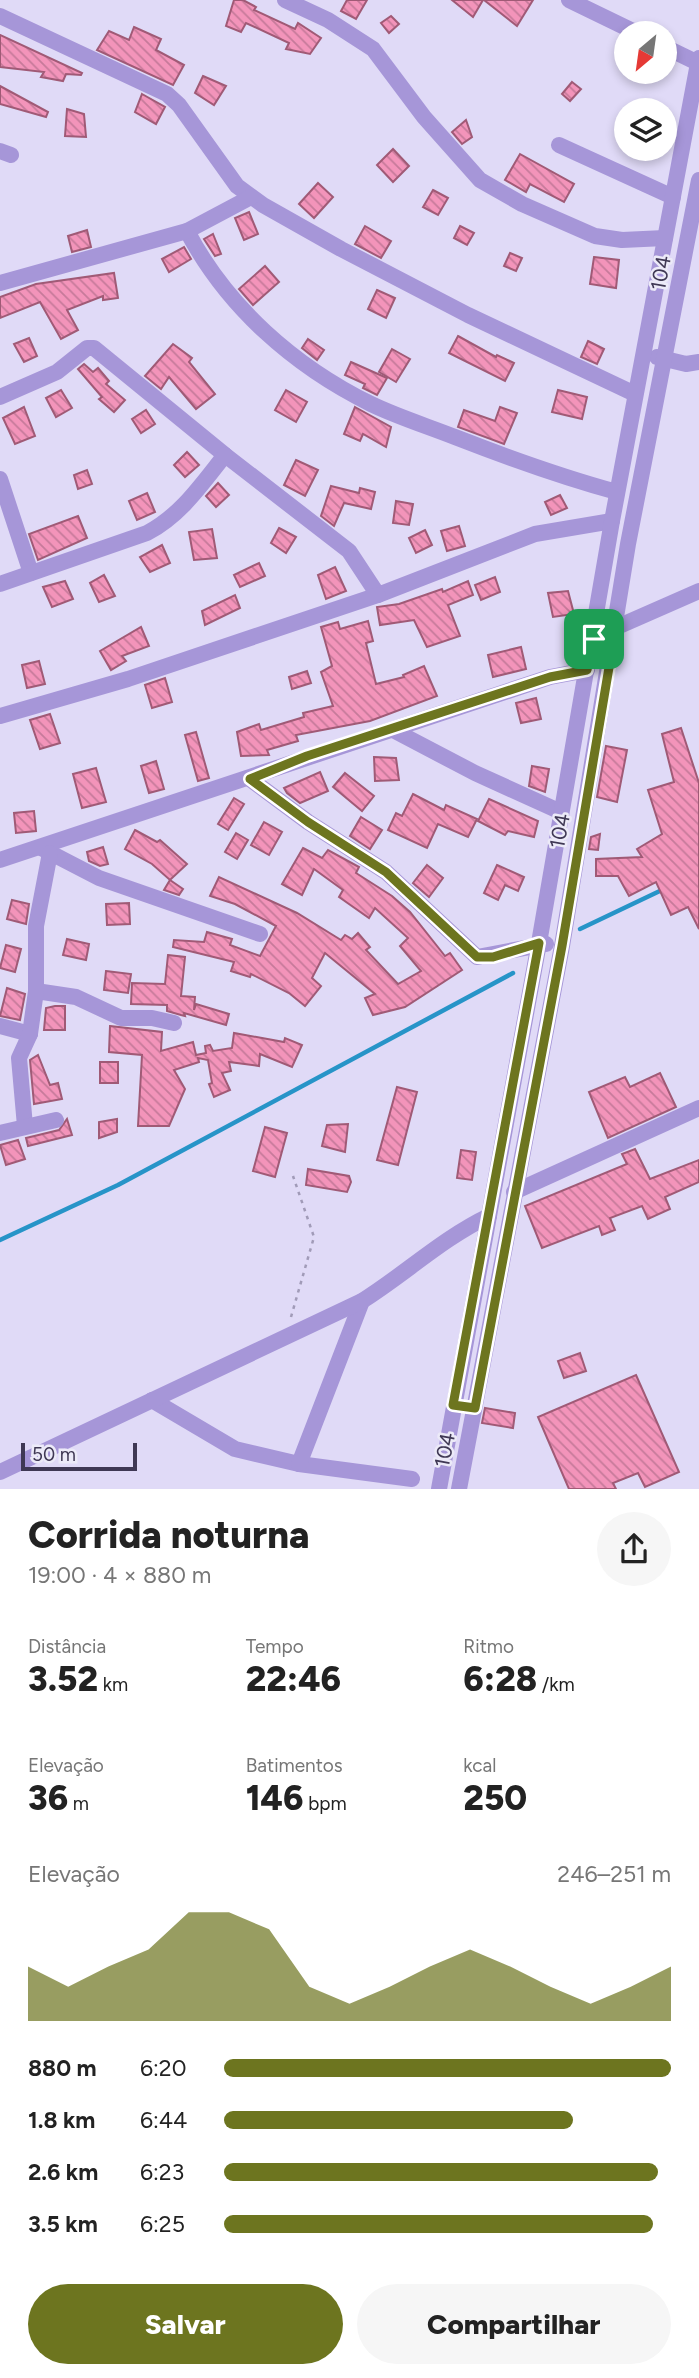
<!DOCTYPE html>
<html lang="pt">
<meta charset="utf-8">
<style>
body{margin:0;font-family:Figtree,sans-serif;background:#f6f6f6;color:#222;height:100vh;display:flex;flex-direction:column;font-size:26px;white-space:nowrap}
*{box-sizing:border-box;margin:0}
p{font-size:23px;color:#767676}
.icon{flex:none;width:38px;height:38px;fill:none;stroke:currentColor;stroke-width:2;stroke-linecap:round;stroke-linejoin:round}
.map{position:relative;height:1489px;overflow:hidden}
.details{display:flex;flex-direction:column;background:#fff;flex:1}
.details>*{flex:none}
.needle{width:46px;rotate:209deg}
.tools{position:absolute;left:614px;top:21px;display:grid;gap:14px}
.tools a{display:grid;place-items:center;width:63px;height:63px;border-radius:50%;background:#fff;box-shadow:0 4px 10px #0003;font-size:35px}
.scale{position:absolute;left:21px;bottom:18px;width:116px;box-sizing:border-box;padding-left:7px;border:4px solid #3f3854;border-top:0;font-size:19px;line-height:24px;white-space:nowrap;color:#3f3854;-webkit-text-stroke:5px #eceaf8;paint-order:stroke}
.pin{position:absolute;display:grid;place-items:center;width:60px;height:60px;color:#fff;margin:-30px;border-radius:14px;box-shadow:0 4px 10px #0006}
.round{display:grid;place-items:center;flex:none;width:74px;height:74px;border-radius:37px;background:#f6f6f6}
.summary{display:flex;align-items:center;justify-content:space-between;height:119px;padding:0 28px}
h1{font-size:38px;font-weight:800;line-height:52px}
.metrics{display:grid;grid-template-columns:repeat(3,1fr);gap:10px;height:119px;padding:7px 28px}
.metrics div{display:grid;align-content:center}
.metrics b{font-size:35px;font-weight:800}
.metrics small{font-size:19px;font-weight:400}
.metrics p{font-size:19px}
.chart{height:196px;padding:14px 28px}
.chart p{display:flex;justify-content:space-between}
.chart svg{width:100%;height:126px;margin-top:7px;fill:#6d751f;opacity:.7}
.cta{display:flex;gap:14px;margin-top:auto;padding:14px 28px}
.cta a{flex:1;height:80px;border-radius:42px;background:#6d751f;color:#fff;font-size:28px;font-weight:800;line-height:80px;text-align:center}
.cta a+a{background:#f6f6f6;color:#222}
ul{padding:0 28px;list-style:none;font-size:23px}
li{display:grid;grid-template-columns:112px 84px 1fr;align-items:center;height:52px}
li i{height:18px;border-radius:9px;background:#6d751f}
.map>svg:first-child{display:block}
</style>
<div class="map">
<svg width="699" height="1489" viewBox="0 0 699 1489">
<defs>
<pattern id="building-back-hatch" width="6" height="6" patternUnits="userSpaceOnUse" patternTransform="scale(1.75)"><rect width="6" height="6" fill="#f394ba"/><path d="M-1 5l2 2M0 0l6 6M5-1l2 2" fill="none" stroke="#c67a9a"/></pattern>
</defs>
<rect width="100%" height="100%" fill="#e0daf7"/>
<g fill="none" stroke-linecap="round" stroke-linejoin="round">
<g stroke="#2794c8" stroke-width="4.5">
<path d="M580,929L664,889"/>
<path d="M0,1240L118,1185L513,973"/>
</g>
</g>
<g fill="url(#building-back-hatch)" stroke="#a05a76" stroke-width="2">
<path d="M234,0H243L256,7L254,10L295,29L298,23L321,38L310,54L286,49L289,43L246,23L241,32L226,26Z"/>
<path d="M347,0H367L356,19L341,11Z"/>
<path d="M452,0H483L473,17Z"/>
<path d="M484,0H533L517,26Z"/>
<path d="M391,16L399,24L389,33L381,23Z"/>
<path d="M134,27L161,39L156,50L184,65L173,85L97,50L109,31L129,40Z"/>
<path d="M0,35L82,73L81,75L66,74L63,81L41,77L44,72L0,67Z"/>
<path d="M203,76L226,86L214,105L195,93Z"/>
<path d="M572,82L581,89L570,101L562,94Z"/>
<path d="M0,86L48,112L46,117L0,104Z"/>
<path d="M142,94L165,107L156,124L135,112Z"/>
<path d="M67,109L84,114L86,137L65,136Z"/>
<path d="M466,120L472,137L462,144L452,132Z"/>
<path d="M393,149L409,166L393,182L377,165Z"/>
<path d="M520,154L574,184L564,202L530,184L526,192L505,180Z"/>
<path d="M318,183L333,197L314,218L299,204Z"/>
<path d="M433,190L448,198L438,215L423,207Z"/>
<path d="M249,212L258,234L244,240L235,218Z"/>
<path d="M365,226L391,241L381,258L355,244Z"/>
<path d="M460,226L474,233L467,245L454,238Z"/>
<path d="M87,230L91,247L72,252L68,236Z"/>
<path d="M213,234L221,254L215,256L204,239Z"/>
<path d="M184,247L191,259L169,272L162,259Z"/>
<path d="M510,253L522,258L516,271L504,266Z"/>
<path d="M594,257L619,260L616,288L590,284Z"/>
<path d="M265,266L279,282L253,305L239,289Z"/>
<path d="M114,273L118,298L103,300V296L67,310L78,330L61,339L40,302L0,318V297L36,284Z"/>
<path d="M377,290L395,298L386,318L368,309Z"/>
<path d="M458,336L496,357L497,355L514,363L505,381L449,353Z"/>
<path d="M29,338L37,356L24,362L14,344Z"/>
<path d="M308,339L324,350L317,360L302,348Z"/>
<path d="M588,341L604,349L597,364L581,357Z"/>
<path d="M173,344L192,358L189,362L215,394L196,409L169,377L161,389L145,376Z"/>
<path d="M392,349L410,359L396,382L379,372Z"/>
<path d="M351,362L387,378L377,395L363,388L365,384L345,375Z"/>
<path d="M84,364L93,372L98,368L109,381L106,384L125,400L114,412L99,399L102,397L78,369Z"/>
<path d="M61,390L72,408L56,417L46,398Z"/>
<path d="M286,390L307,402L296,422L275,410Z"/>
<path d="M558,390L587,397L582,419L552,412Z"/>
<path d="M24,407L35,436L15,444L3,418Z"/>
<path d="M355,407L391,427L386,447L363,434L360,441L344,434Z"/>
<path d="M500,407L517,413L504,444L458,427L464,410L495,421Z"/>
<path d="M146,410L155,424L141,433L132,419Z"/>
<path d="M187,452L199,465L185,477L174,465Z"/>
<path d="M296,460L318,470L305,496L284,485Z"/>
<path d="M87,470L92,484L78,489L74,475Z"/>
<path d="M218,483L229,495L216,507L206,496Z"/>
<path d="M331,486L359,493L360,488L375,492L371,509L344,503L334,526L321,516Z"/>
<path d="M147,493L155,512L137,520L129,501Z"/>
<path d="M560,495L567,508L551,515L545,502Z"/>
<path d="M396,501L413,504L409,525L393,523Z"/>
<path d="M78,516L87,538L38,560L29,534Z"/>
<path d="M459,526L465,546L447,551L441,531Z"/>
<path d="M279,528L296,537L286,553L271,543Z"/>
<path d="M212,529L217,558L194,560L189,532Z"/>
<path d="M425,530L432,545L416,553L409,538Z"/>
<path d="M162,545L170,563L150,572L140,557Z"/>
<path d="M259,563L265,576L240,587L234,575Z"/>
<path d="M335,567L346,591L326,599L318,575Z"/>
<path d="M104,575L115,596L99,602L90,583Z"/>
<path d="M495,577L500,592L481,600L475,585Z"/>
<path d="M65,581L73,599L52,607L43,587Z"/>
<path d="M468,581L473,595L448,605L460,636L427,647L414,620L380,625L377,607L399,604L442,589L443,592Z"/>
<path d="M568,591L574,614L553,617L548,593Z"/>
<path d="M235,595L240,608L205,625L202,611Z"/>
<path d="M368,621L373,641L366,643L376,684L404,677L403,675L424,666L437,696L370,721L296,735L298,741L267,750L269,755L241,756L237,732L259,724L261,730L304,717L303,713L333,706L321,672L332,666L321,627L338,622L340,629Z"/>
<path d="M141,627L149,646L122,656L126,661L111,670L100,651Z"/>
<path d="M521,647L526,669L493,677L488,655Z"/>
<path d="M39,661L45,684L27,688L22,665Z"/>
<path d="M307,671L311,683L292,689L289,677Z"/>
<path d="M165,678L172,702L152,708L145,685Z"/>
<path d="M536,698L541,719L521,723L516,703Z"/>
<path d="M50,714L60,743L40,749L30,720Z"/>
<path d="M681,728L699,783V929L688,907L671,915L656,882L629,896L618,876H596V859L642,857L637,849L662,834L648,790L674,782L662,734Z"/>
<path d="M196,732L209,778L198,781L185,735Z"/>
<path d="M606,746L627,750L617,802L597,797Z"/>
<path d="M374,757L396,758L399,780L375,781Z"/>
<path d="M156,761L164,789L149,793L141,766Z"/>
<path d="M532,766L549,769L545,792L529,786Z"/>
<path d="M96,768L106,802L82,808L73,774Z"/>
<path d="M320,772L328,791L300,803L287,793L284,788Z"/>
<path d="M345,773L374,796L362,811L333,787Z"/>
<path d="M413,794L444,810L446,805L477,819L468,837L438,824L427,848L388,830L396,813L402,816Z"/>
<path d="M234,798L244,804L228,830L218,824Z"/>
<path d="M489,799L538,821L534,837L508,831L505,835L478,821Z"/>
<path d="M34,811L36,831L16,833L14,813Z"/>
<path d="M361,817L382,830L370,849L350,836Z"/>
<path d="M264,822L282,832L269,855L251,845Z"/>
<path d="M135,830L157,842L160,840L187,864L170,880L152,864L125,849Z"/>
<path d="M236,833L248,840L237,859L225,852Z"/>
<path d="M600,834L598,850L589,849L591,837Z"/>
<path d="M103,847L108,864L100,866L89,861L87,852Z"/>
<path d="M303,848L322,858L328,850L359,867L356,873L392,896L410,912L445,956L450,953L462,970L405,1007L373,1015L365,998L375,994L325,953L312,978L321,986L305,1006L289,993L251,974L250,977L231,971L234,962L173,947L174,940L204,942L207,932L232,939L230,945L260,956L276,926L235,904L210,896L219,877L297,913L341,940L345,935L352,939L358,933L370,947L366,950L398,984L421,971L400,946L408,938L375,908L369,918L339,897L343,890L314,869L302,895L282,884Z"/>
<path d="M427,865L443,878L429,897L413,883Z"/>
<path d="M497,865L524,877L518,891L505,885L498,900L484,893Z"/>
<path d="M170,880L183,889L179,895L164,890Z"/>
<path d="M12,900L29,904L26,924L7,919Z"/>
<path d="M129,903L130,924L107,925L106,904Z"/>
<path d="M67,939L89,944L86,960L63,955Z"/>
<path d="M6,945L21,949L15,972L0,968Z"/>
<path d="M168,955L185,957L181,996L195,997L194,1010L196,1004L229,1014L226,1025L184,1013L185,1016L181,1015L167,1011V1005L131,1004L132,983L165,984Z"/>
<path d="M106,971L131,974L128,993L104,990Z"/>
<path d="M7,988L25,994L20,1020L0,1016Z"/>
<path d="M55,1006H65V1030H44L46,1008Z"/>
<path d="M110,1026L162,1032L161,1051L193,1042L196,1055L206,1053L205,1046L210,1045L213,1051L232,1048L234,1033L284,1042L285,1038L302,1045L292,1067L260,1054L259,1066L229,1062L231,1071L222,1073L230,1090L214,1097L209,1084L212,1083L208,1060L198,1058L199,1062L174,1070L185,1089L169,1126H138L142,1055L109,1052Z"/>
<path d="M38,1055L50,1085L58,1083L62,1099L34,1104L30,1060Z"/>
<rect x="100" y="1062" width="18" height="21"/>
<path d="M660,1073L676,1107L608,1138L589,1092L625,1077L630,1087Z"/>
<path d="M397,1087L417,1092L398,1165L377,1160Z"/>
<path d="M67,1119L72,1135L28,1146L26,1138L59,1130Z"/>
<path d="M117,1119V1132L99,1138V1122Z"/>
<path d="M348,1124L345,1152L322,1146L327,1125Z"/>
<path d="M265,1127L287,1133L275,1177L253,1171Z"/>
<path d="M18,1140L25,1159L6,1165L0,1145Z"/>
<path d="M635,1149L650,1179L699,1160V1182L665,1197L670,1209L648,1219L642,1206L610,1218L615,1230L602,1235L599,1226L542,1248L525,1206L627,1164L622,1154Z"/>
<path d="M461,1150L476,1152L472,1180L457,1178Z"/>
<path d="M308,1169L349,1176L351,1182L347,1192L306,1185Z"/>
<path d="M580,1353L586,1371L564,1378L558,1361Z"/>
<path d="M636,1375L679,1472L645,1487L638,1473L613,1483L616,1489H569L538,1417Z"/>
<path d="M485,1408L515,1413L513,1428L482,1423Z"/>
</g>
<g fill="none" stroke-linecap="round" stroke-linejoin="round">
<path stroke="#a19bb8" stroke-width="2.5" stroke-dasharray="3.5 5" stroke-linecap="butt" d="M291,1317L314,1237L293,1176"/>
<g stroke="#a696d8" stroke-width="16">
<path d="M285,0L328,20L373,49L424,117L480,180L522,204L595,236L622,240L665,238"/>
<path d="M569,0L637,33"/>
<path d="M0,16L167,94L179,105L237,186L263,205L341,249L468,315L635,394"/>
<path d="M665,47L698,63"/>
<path d="M559,145L673,197"/>
<path d="M0,151L11,155"/>
<path d="M187,231C227,307 294,366 371,404C398,417 427,426 455,437C509,458 562,477 617,492"/>
<path d="M0,283L187,231L251,197"/>
<path d="M657,357L686,364L699,362"/>
<path d="M0,397L57,372L87,348H94L225,455L349,551L378,595L535,534L612,521"/>
<path d="M0,479L31,573"/>
<path d="M0,584L147,533C181,515 201,485 225,455"/>
<path d="M608,631L699,591"/>
<path d="M0,716L128,679L378,595"/>
<path d="M393,730L475,773L561,812"/>
<path d="M250,779L308,822L386,872L477,957L546,944"/>
<path d="M41,848L99,878L260,934"/>
<path d="M0,860L550,677L587,670"/>
<path d="M36,991L76,997L121,1018H152L174,1023"/>
<path d="M0,1026L30,1034"/>
<path d="M25,1126L19,1058L30,1034L36,991V926L50,853"/>
<path d="M0,1133L56,1120"/>
<path d="M514,1192L699,1108"/>
<path d="M152,1400L235,1449L299,1464L412,1479"/>
<path d="M299,1464L362,1301"/>
<path d="M0,1472L362,1301C405,1274 443,1238 489,1216"/>
<path d="M439,1489L539,943L612,521L699,58"/>
<path d="M459,1489L562,946L628,544L699,180"/>
</g>
</g>
<g fill="none" stroke-linecap="round" stroke-linejoin="round">
<g stroke="#fff" stroke-width="14">
<path id="route" d="M616,626L562,946L475,1408L453,1405L539,943L493,957H477L386,872L308,822L250,779L307,756L550,677L587,670L594,639Z"/>
</g>
<use href="#route" stroke="#6d751f" stroke-width="9"/>
</g>
<g text-anchor="middle" stroke-width="5" stroke-linejoin="round" paint-order="stroke">
<g font-size="21" fill="#3f3854" stroke="#eceaf8">
<text transform="translate(661 273) rotate(-80)" y="7">104</text>
<text transform="translate(560 831) rotate(-80)" y="7">104</text>
<text transform="translate(445 1450) rotate(-79)" y="7">104</text>
</g>
</g>
</svg>
<div class="tools">
<a><svg class="needle" viewBox="-14 -14 28 28"><path d="M0-13l5 13h-10z" fill="#e53935"/><path d="M0 13l5-13h-10z" fill="#767676"/></svg></a>
<a><svg class="icon" aria-label="layers" viewBox="0 0 24 24"><path d="M12 4l9 5-9 5-9-5zM3 14l9 5 9-5"/></svg></a>
</div>
<div class="scale">50 m</div>
<div class="pin" style="left:594px;top:639px;background:#1e9e55"><svg class="icon" aria-label="arrive" viewBox="0 0 24 24"><path d="M6 21V4h12l-3 4 3 4H6"/></svg></div>
</div>
<section class="details">
<div class="summary"><div><h1>Corrida noturna</h1><p>19:00 · 4 × 880 m</p></div><a class="round"><svg class="icon" aria-label="share" viewBox="0 0 24 24"><path d="M12 15V3M7 8l5-5 5 5M5 13v7h14v-7"/></svg></a></div>
<div class="metrics">
<div><p>Distância</p><b>3.52<small> km</small></b></div>
<div><p>Tempo</p><b>22:46</b></div>
<div><p>Ritmo</p><b>6:28<small> /km</small></b></div>
</div>
<div class="metrics">
<div><p>Elevação</p><b>36<small> m</small></b></div>
<div><p>Batimentos</p><b>146<small> bpm</small></b></div>
<div><p>kcal</p><b>250</b></div>
</div>
<div class="chart"><p><span>Elevação</span>246–251 m</p>
<svg viewBox="0 0 160 44" preserveAspectRatio="none"><path d="M0 44V25L10 32L20 25L30 19L40 6L50 6L60 12L70 32L80 38L90 32L100 25L110 19L120 25L130 32L140 38L150 32L160 25V44z"/></svg>
</div>
<ul>
<li><b>880 m</b>6:20<i style="width:100%"></i></li>
<li><b>1.8 km</b>6:44<i style="width:78%"></i></li>
<li><b>2.6 km</b>6:23<i style="width:97%"></i></li>
<li><b>3.5 km</b>6:25<i style="width:96%"></i></li>
</ul>
<div class="cta"><a>Salvar</a><a>Compartilhar</a></div>
</section>
